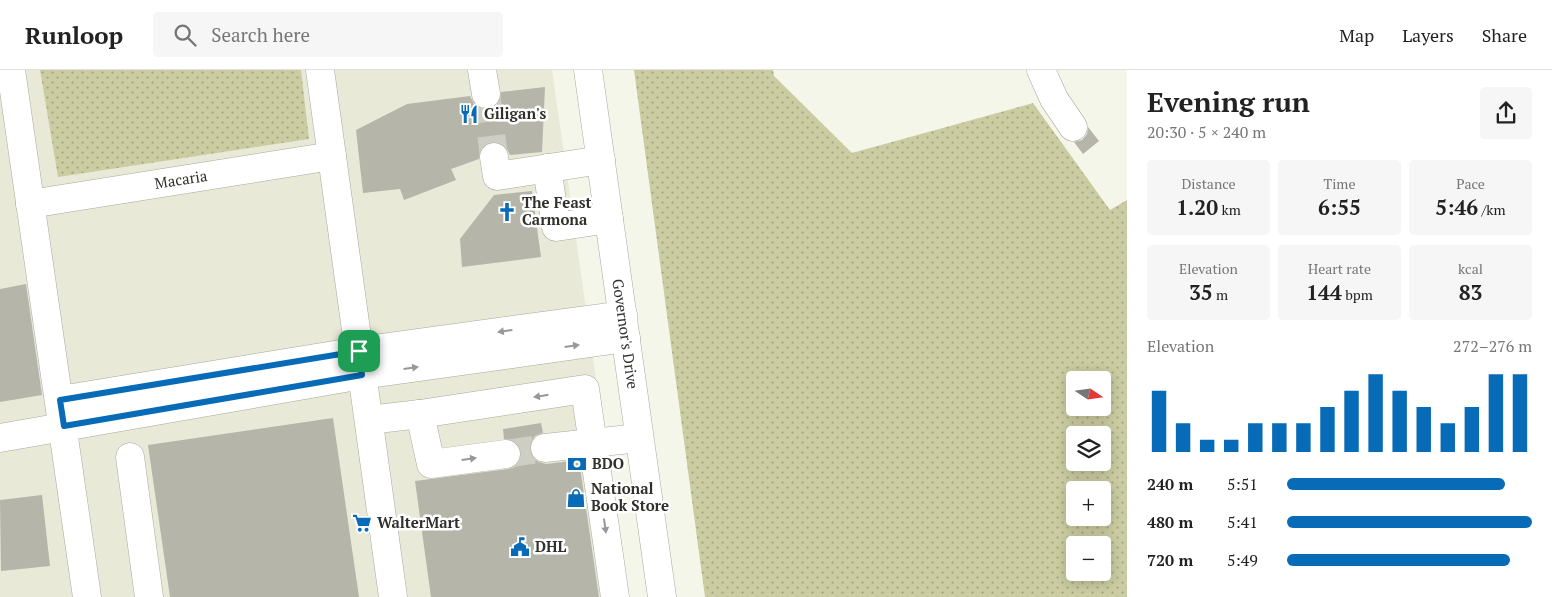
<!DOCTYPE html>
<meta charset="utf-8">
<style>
body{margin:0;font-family:"PT Serif",serif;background:#f6f6f6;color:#222;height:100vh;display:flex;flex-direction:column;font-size:19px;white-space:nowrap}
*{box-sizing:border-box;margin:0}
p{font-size:16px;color:#767676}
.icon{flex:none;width:28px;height:28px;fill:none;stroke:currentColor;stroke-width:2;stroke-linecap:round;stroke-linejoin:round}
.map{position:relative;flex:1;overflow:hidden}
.sheet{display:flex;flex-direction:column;background:#fff;width:425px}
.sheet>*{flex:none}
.needle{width:32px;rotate:103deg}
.controls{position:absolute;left:1066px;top:301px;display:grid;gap:10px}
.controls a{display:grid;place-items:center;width:45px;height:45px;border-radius:5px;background:#fff;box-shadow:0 2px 12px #0003;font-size:25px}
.pin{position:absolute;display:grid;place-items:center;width:42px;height:42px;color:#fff;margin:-21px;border-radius:10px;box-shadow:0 2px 8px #0006}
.round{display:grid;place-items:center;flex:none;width:52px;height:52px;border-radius:5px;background:#f6f6f6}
.headline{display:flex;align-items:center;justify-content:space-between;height:85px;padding:0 20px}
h1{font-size:28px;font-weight:700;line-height:38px}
.metrics{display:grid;grid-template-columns:repeat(3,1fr);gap:8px;height:85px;padding:5px 20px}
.metrics div{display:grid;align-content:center;border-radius:5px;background:#f6f6f6;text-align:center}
.metrics b{font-size:21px;font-weight:700}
.metrics small{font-size:14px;font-weight:400}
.metrics p{font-size:14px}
.chart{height:140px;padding:10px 20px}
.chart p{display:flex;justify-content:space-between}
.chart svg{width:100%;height:90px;margin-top:5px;stroke:#076bb7;stroke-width:6}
ul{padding:0 20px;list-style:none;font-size:16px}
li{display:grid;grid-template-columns:80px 60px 1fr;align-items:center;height:38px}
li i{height:12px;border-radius:6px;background:#076bb7}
header{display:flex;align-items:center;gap:30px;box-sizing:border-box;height:70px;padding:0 25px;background:#fff;border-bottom:1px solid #e0e0e0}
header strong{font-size:24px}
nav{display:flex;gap:28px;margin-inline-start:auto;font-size:18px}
.search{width:350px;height:45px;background:#f6f6f6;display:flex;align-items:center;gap:12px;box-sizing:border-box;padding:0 18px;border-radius:5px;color:#767676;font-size:19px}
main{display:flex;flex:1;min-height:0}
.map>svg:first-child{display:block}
</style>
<header>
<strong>Runloop</strong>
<div class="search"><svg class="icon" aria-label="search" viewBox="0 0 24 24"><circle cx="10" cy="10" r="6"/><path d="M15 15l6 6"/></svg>Search here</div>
<nav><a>Map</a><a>Layers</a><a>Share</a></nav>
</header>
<main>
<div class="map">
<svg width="1127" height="527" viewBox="0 0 1127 527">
<defs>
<pattern id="grass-dots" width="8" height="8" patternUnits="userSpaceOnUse" patternTransform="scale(1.25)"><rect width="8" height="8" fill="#cbcca1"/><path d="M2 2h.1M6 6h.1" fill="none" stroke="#a5a683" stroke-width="1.8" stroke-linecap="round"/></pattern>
</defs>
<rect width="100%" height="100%" fill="#f5f6ea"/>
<path fill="#e9e9d7" d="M0,0H552L627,527H0Z"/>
<g fill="url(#grass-dots)" fill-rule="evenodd">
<path d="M40,0H301L309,69L58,107Z"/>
<path d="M634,0H773L774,6L852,83L1033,33L1110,140L1127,130V527H705ZM1075,310H1102V338H1075ZM1075,365H1102V392H1075ZM1075,420H1102V448H1075ZM1075,475H1102V502H1075Z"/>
</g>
<g fill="#b5b5aa">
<path d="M545,17L542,82L510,85L506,77L499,72H491L485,75L480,81L479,89L451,99L456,110L404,130L400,119L363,123L356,60L407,34L470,26L474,34L480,38L488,39L496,36L500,30L501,22Z"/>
<path d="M1088,57L1099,71L1083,84L1074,72L1082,70L1087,64Z"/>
<path d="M532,121L541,187L462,197L460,169L494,125Z"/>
<path d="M26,214L42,325L0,332V219Z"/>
<path d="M333,348L359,527H170L148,375Z"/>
<path d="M541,353L543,363L535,366L531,372L530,380L533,388L539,392L546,394L579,390L599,527H431L415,411L508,399L515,397L521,389V381L518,374L512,370L504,369L503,359Z"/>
<path d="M42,425L50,496L1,501L0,430Z"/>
</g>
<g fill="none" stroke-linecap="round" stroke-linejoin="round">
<g stroke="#cecec4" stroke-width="28" stroke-dasharray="28 14" stroke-linecap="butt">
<path d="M486,24L494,87"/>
<path d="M506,384L545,378"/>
</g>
<g stroke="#a8a99e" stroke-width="29">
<g id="minor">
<path d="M11,0L87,527"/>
<path d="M320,0L393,527"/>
<path d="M482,0L486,24"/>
<path d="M1041,0L1054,29L1073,57"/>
<path d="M494,87L497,106L601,90"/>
<path d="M547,98L556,157L609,149"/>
<path d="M30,134L332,86"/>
<path d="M60,330L359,281L623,245"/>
<path d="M369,350L420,344"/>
<path d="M0,368L362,305L626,268"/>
<path d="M545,378L639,368"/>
<path d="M506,384L431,394L420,344L585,319L615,527"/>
<path d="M130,387L149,527"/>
</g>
</g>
<g stroke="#a8a99e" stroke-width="29">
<path id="highway" d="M588,0L662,527"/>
</g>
<use href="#minor" stroke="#fff" stroke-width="28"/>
<use href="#highway" stroke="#fff" stroke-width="28"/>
</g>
<defs><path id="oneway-solid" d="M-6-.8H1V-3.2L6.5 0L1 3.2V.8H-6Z" transform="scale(1.25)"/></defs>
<g fill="#989896">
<use href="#oneway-solid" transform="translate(505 261) rotate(172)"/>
<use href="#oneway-solid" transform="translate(572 276) rotate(-8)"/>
<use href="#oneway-solid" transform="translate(411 298) rotate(-8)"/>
<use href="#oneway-solid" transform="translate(541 326) rotate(171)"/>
<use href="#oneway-solid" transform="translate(469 389) rotate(-8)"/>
<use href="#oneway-solid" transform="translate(605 456) rotate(82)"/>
</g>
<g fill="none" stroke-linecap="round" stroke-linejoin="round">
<g stroke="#fff" stroke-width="10">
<path id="route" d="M359,281L362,305L64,356L60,330Z"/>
</g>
<use href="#route" stroke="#076bb7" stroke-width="6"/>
</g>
<defs>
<g id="restaurant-bare" transform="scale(1.5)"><path d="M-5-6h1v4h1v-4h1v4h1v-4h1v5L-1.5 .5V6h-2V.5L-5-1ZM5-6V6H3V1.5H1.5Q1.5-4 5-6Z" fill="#076bb7" stroke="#fff" stroke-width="2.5" paint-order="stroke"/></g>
<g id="church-bare" transform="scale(1.5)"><path d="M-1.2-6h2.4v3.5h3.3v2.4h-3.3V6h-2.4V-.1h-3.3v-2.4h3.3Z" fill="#076bb7" stroke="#fff" stroke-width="2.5" paint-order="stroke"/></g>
<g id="bank-bare" transform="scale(1.5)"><path d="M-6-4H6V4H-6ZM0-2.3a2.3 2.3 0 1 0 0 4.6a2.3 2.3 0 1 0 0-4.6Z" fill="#076bb7" stroke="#fff" stroke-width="2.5" paint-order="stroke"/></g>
<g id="shop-bare" transform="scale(1.5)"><path d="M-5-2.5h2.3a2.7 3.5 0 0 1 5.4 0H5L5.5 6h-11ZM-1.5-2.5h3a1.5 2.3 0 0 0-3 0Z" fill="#076bb7" stroke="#fff" stroke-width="2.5" paint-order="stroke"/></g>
<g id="supermarket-bare" transform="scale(1.5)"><path d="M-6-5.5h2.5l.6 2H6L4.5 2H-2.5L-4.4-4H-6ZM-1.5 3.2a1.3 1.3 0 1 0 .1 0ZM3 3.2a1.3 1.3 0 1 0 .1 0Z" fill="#076bb7" stroke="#fff" stroke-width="2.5" paint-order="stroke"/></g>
<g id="civic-bare" transform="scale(1.5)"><path d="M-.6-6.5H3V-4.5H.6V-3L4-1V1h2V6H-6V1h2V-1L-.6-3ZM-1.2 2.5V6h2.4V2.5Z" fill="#076bb7" stroke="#fff" stroke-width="2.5" paint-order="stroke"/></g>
</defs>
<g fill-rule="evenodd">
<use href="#restaurant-bare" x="469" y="44"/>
<use href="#church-bare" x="507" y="142"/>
<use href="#bank-bare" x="577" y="394"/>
<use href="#shop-bare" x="576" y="428"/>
<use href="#supermarket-bare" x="362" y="453"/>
<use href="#civic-bare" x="520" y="477"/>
</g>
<g text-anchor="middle" stroke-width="5" stroke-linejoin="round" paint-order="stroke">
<g font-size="15" font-weight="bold" fill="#30302c" stroke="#fff" text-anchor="start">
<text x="484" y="49">Giligan's</text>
<text x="522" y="138">The Feast<tspan x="522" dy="17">Carmona</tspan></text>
<text x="592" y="399">BDO</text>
<text x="591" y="424">National<tspan x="591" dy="17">Book Store</tspan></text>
<text x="377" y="458">WalterMart</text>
<text x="535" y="482">DHL</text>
</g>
<g font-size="15" fill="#30302c" stroke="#fff">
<text transform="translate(181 110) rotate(-9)" y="5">Macaria</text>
<text transform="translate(625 264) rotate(82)" y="5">Governor's Drive</text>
</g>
</g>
</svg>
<div class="controls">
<a><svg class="needle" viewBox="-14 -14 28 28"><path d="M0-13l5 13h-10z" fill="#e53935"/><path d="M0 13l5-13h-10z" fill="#767676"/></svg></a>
<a><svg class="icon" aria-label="layers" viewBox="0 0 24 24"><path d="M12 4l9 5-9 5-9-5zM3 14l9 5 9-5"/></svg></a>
<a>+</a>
<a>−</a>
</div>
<div class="pin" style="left:359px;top:281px;background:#1e9e55"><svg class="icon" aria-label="arrive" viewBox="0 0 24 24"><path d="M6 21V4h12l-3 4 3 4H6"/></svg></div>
</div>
<section class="sheet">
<div class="headline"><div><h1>Evening run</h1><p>20:30 · 5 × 240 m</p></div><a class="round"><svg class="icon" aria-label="share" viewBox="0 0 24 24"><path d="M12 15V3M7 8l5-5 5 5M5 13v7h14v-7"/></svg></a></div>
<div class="metrics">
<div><p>Distance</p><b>1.20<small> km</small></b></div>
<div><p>Time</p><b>6:55</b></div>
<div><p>Pace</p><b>5:46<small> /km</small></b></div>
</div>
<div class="metrics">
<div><p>Elevation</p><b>35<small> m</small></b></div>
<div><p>Heart rate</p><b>144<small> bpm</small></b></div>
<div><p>kcal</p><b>83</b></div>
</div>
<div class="chart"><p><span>Elevation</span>272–276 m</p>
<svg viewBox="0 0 160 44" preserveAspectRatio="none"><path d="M5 44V14M15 44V30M25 44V38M35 44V38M45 44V30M55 44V30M65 44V30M75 44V22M85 44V14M95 44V6M105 44V14M115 44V22M125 44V30M135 44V22M145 44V6M155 44V6"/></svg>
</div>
<ul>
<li><b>240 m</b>5:51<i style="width:89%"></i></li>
<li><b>480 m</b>5:41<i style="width:100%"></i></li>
<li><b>720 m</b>5:49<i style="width:91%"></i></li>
</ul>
</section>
</main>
